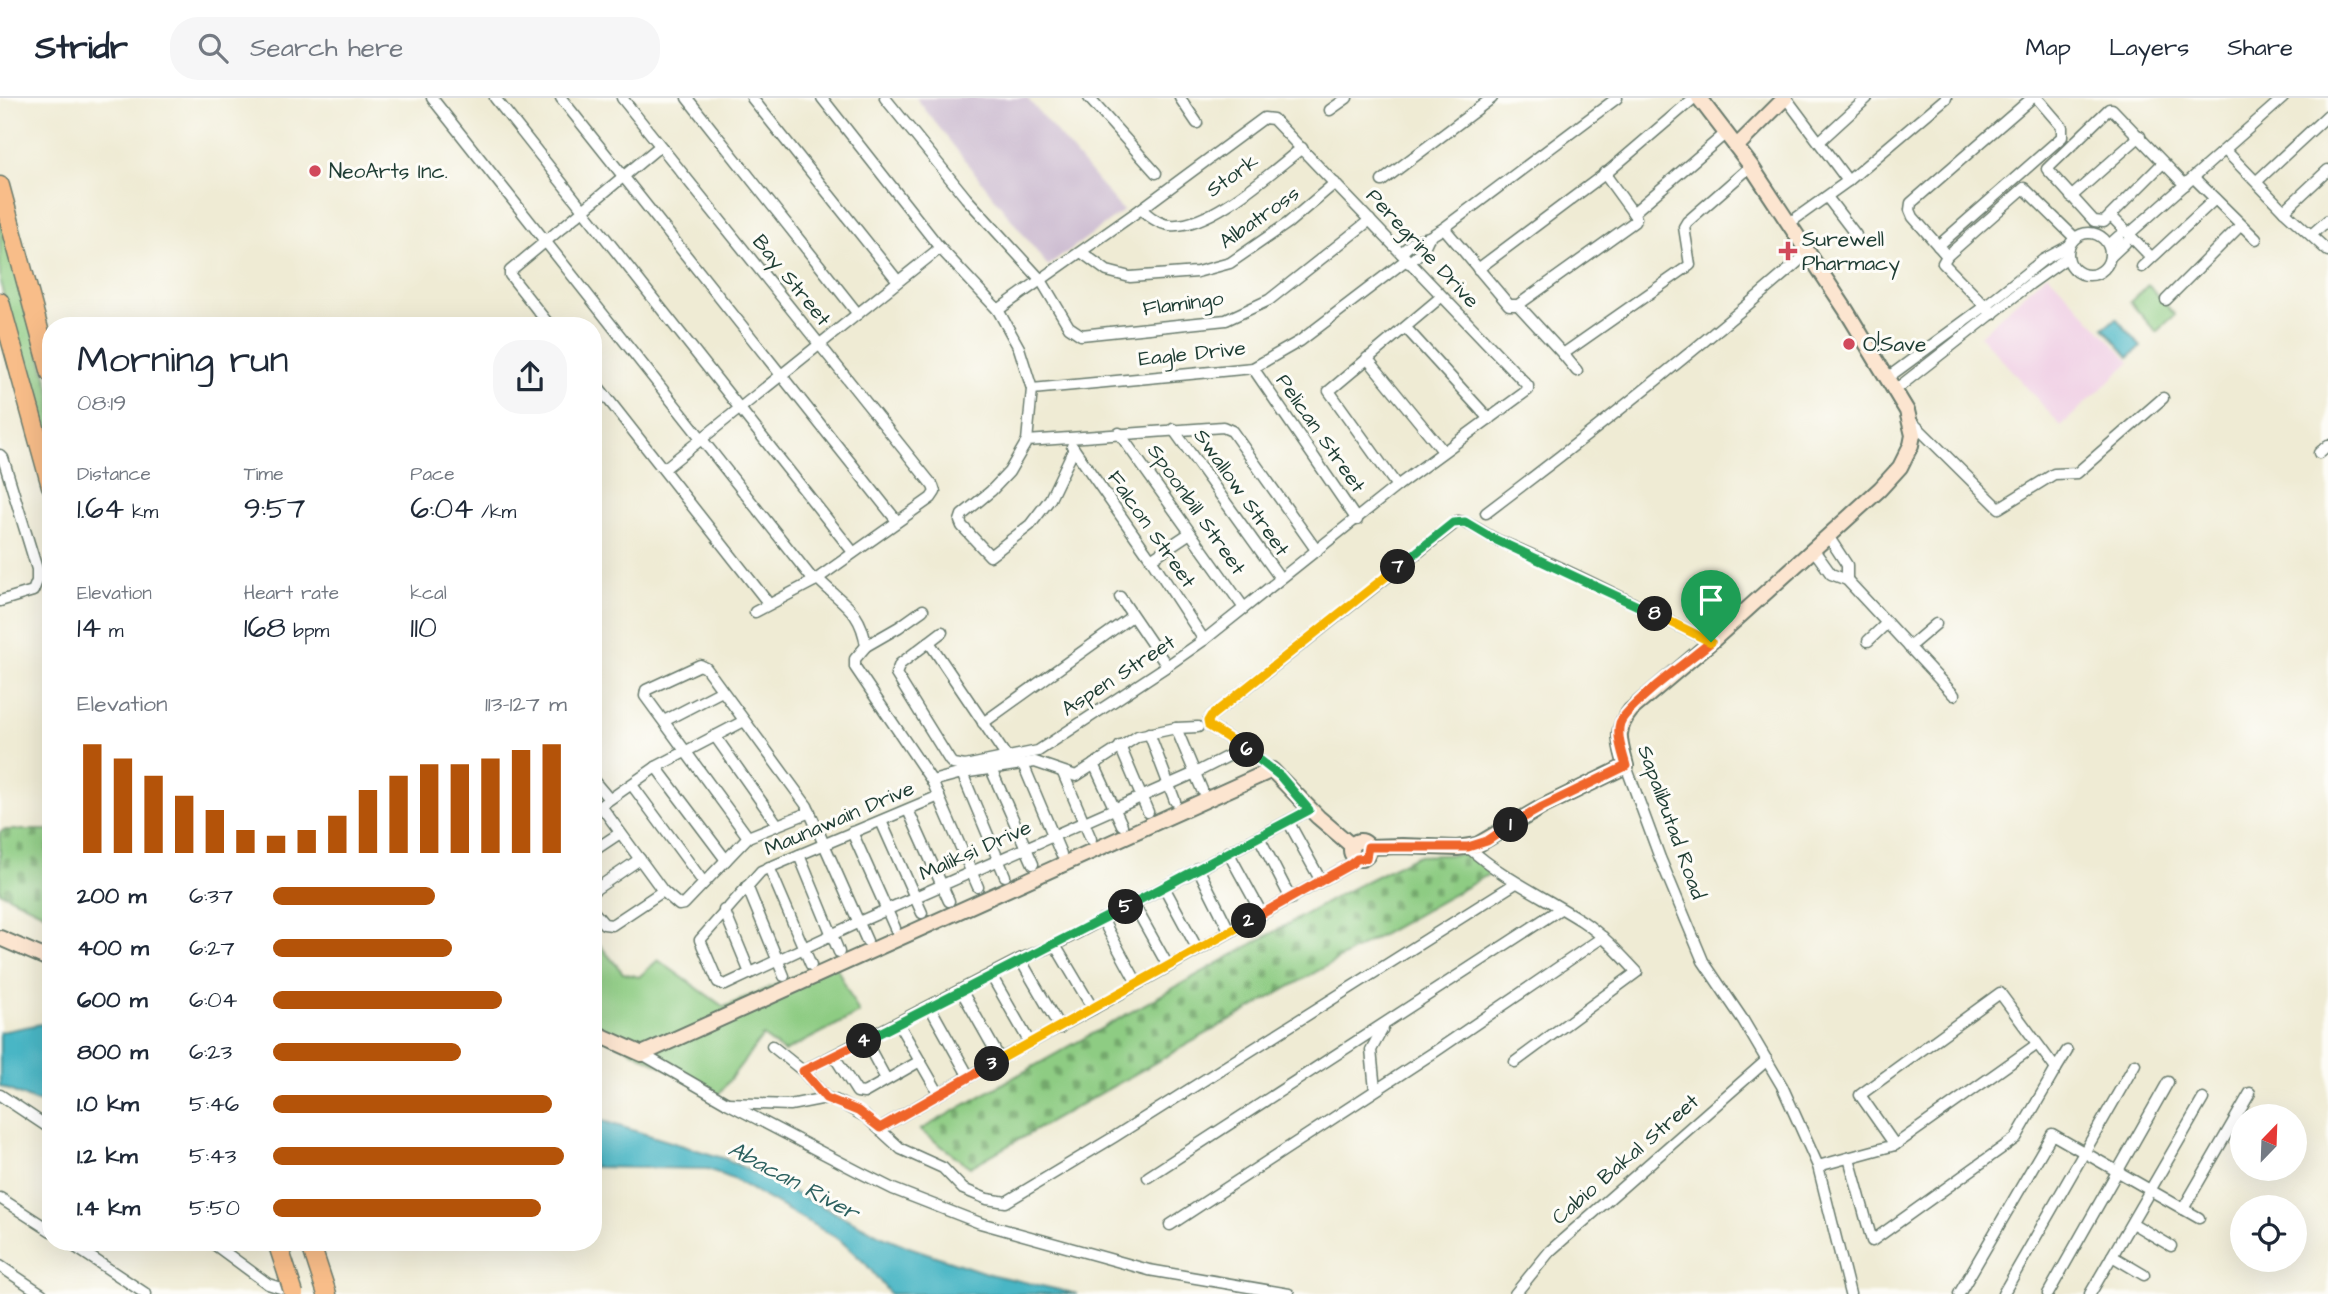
<!DOCTYPE html>
<meta charset="utf-8">
<style>
body{margin:0;font-family:"Architects Daughter",sans-serif;background:#f6f6f7;color:#1f2937;height:100vh;display:flex;flex-direction:column;font-size:26px;white-space:nowrap}
*{box-sizing:border-box;margin:0}
p{font-size:23px;color:#747a83}
.icon{flex:none;width:38px;height:38px;fill:none;stroke:currentColor;stroke-width:2;stroke-linecap:round;stroke-linejoin:round}
.map{position:relative;flex:1;overflow:hidden}
.panel{position:absolute;left:42px;top:219px;width:560px;height:934px;display:flex;flex-direction:column;background:#fff;border-radius:28px;box-shadow:0 7px 28px #0002}
.panel>*{flex:none}
.needle{width:46px;rotate:23deg}
.fabs{position:absolute;left:2230px;top:1006px;display:grid;gap:14px}
.fabs a{display:grid;place-items:center;width:77px;height:77px;border-radius:50%;background:#fff;box-shadow:0 7px 28px #0002;font-size:35px}
.pin{position:absolute;display:grid;place-items:center;width:60px;height:60px;color:#fff;margin:-72px -30px;border-radius:50% 50% 50% 0;rotate:-45deg;box-shadow:0 0 7px #0007}
.pin .icon{rotate:45deg}
.km{position:absolute;width:35px;height:35px;margin:-18px;border-radius:50%;background:#222;color:#fff;font-size:19px;line-height:35px;text-align:center}
.round{display:grid;place-items:center;flex:none;width:74px;height:74px;border-radius:28px;background:#f6f6f7}
.overview{display:flex;align-items:center;justify-content:space-between;height:119px;padding:0 35px}
h1{font-size:38px;font-weight:600;line-height:52px}
.figures{display:grid;grid-template-columns:repeat(3,1fr);gap:10px;height:119px;padding:7px 35px}
.figures div{display:grid;align-content:center}
.figures b{font-size:30px;font-weight:600}
.figures small{font-size:19px;font-weight:400}
.figures p{font-size:19px}
.chart{height:196px;padding:14px 35px}
.chart p{display:flex;justify-content:space-between}
.chart svg{width:100%;height:126px;margin-top:7px;stroke:#b45309;stroke-width:6}
ul{padding:0 35px;list-style:none;font-size:23px}
li{display:grid;grid-template-columns:112px 84px 1fr;align-items:center;height:52px}
li i{height:18px;border-radius:9px;background:#b45309}
header{display:flex;align-items:center;gap:42px;box-sizing:border-box;height:98px;padding:0 35px;background:#fff;border-bottom:2px solid #e0e1e3}
header strong{font-size:33px}
nav{display:flex;gap:38px;margin-inline-start:auto;font-size:24px}
.search{width:490px;height:63px;background:#f6f6f7;display:flex;align-items:center;gap:18px;box-sizing:border-box;padding:0 24px;border-radius:28px;color:#747a83;font-size:26px}
.map>svg:first-child{display:block}
</style>
<header>
<strong>Stridr</strong>
<div class="search"><svg class="icon" aria-label="search" viewBox="0 0 24 24"><circle cx="10" cy="10" r="6"/><path d="M15 15l6 6"/></svg>Search here</div>
<nav><a>Map</a><a>Layers</a><a>Share</a></nav>
</header>
<div class="map">
<svg width="2328" height="1196" viewBox="0 0 2328 1196">
<defs>
<pattern id="cemetery-stones" width="16" height="16" patternUnits="userSpaceOnUse" patternTransform="scale(1.75)"><rect width="16" height="16" fill="#8ecc83"/><path d="M2 7V4a2 2 0 0 1 4 0v3zM10 15v-3a2 2 0 0 1 4 0v3z" fill="#73a76c"/></pattern>
</defs>
<rect width="100%" height="100%" fill="#fdfcf7"/>
<filter id="ink" filterUnits="userSpaceOnUse"><feTurbulence type="fractalNoise" baseFrequency=".0143" numOctaves="2"/><feDisplacementMap in="SourceGraphic" scale="14" xChannelSelector="R" yChannelSelector="G"/><feConvolveMatrix kernelMatrix="1 2 1 2 8 2 1 2 1" color-interpolation-filters="sRGB"/></filter>
<filter id="wash" filterUnits="userSpaceOnUse"><feTurbulence type="fractalNoise" baseFrequency=".00686" numOctaves="4" result="noise"/><feDisplacementMap in="SourceGraphic" scale="28" xChannelSelector="R" yChannelSelector="G"/><feGaussianBlur stdDeviation="1.57" result="paint"/><feColorMatrix in="noise" values="0 0 0 0 0 0 0 0 0 0 0 0 0 0 0 0 0 1.4 0 .05"/><feComposite in="paint" operator="in"/></filter>
<g filter="url(#wash)">
<rect width="100%" height="100%" fill="#efebd4"/>
<path fill="#f0d0e5" d="M2047,175L2130,264L2061,328L1980,237Z"/>
<path fill="#cebed2" d="M916,0H1027L1123,113L1048,168Z"/>
<g fill="#8ecc83" stroke="#56845c" stroke-width="2">
<path d="M0,109L51,296V340L41,333L0,184Z"/>
<path d="M2148,187L2175,217L2156,234L2130,204Z"/>
<path d="M593,839L623,875L639,879L658,862L724,909L833,862L859,915L784,954L763,938L718,997L593,933Z"/>
</g>
<g fill="url(#cemetery-stones)" stroke="#56845c" stroke-width="2">
<path d="M4,732H51V819L0,794V734Z"/>
<path d="M1467,756L1493,774L970,1069L920,1032L1347,793L1416,758Z"/>
</g>
<g fill="#49b6c5" stroke="#347a7c" stroke-width="2">
<path d="M2116,220L2141,249L2129,259L2104,230Z"/>
<path d="M51,924V1004L34,1003L0,988V934Z"/>
<path d="M593,1020L726,1061L880,1137L909,1149L989,1176L1077,1196H890L866,1166L840,1142L733,1081L708,1071L593,1069Z"/>
</g>
</g>
<g filter="url(#ink)">
<g fill="none" stroke-linecap="round" stroke-linejoin="round">
<g stroke="#687a6c" stroke-width="13">
<g id="street">
<path d="M432,0L814,483"/>
<path d="M495,0L853,454"/>
<path d="M561,0L897,423"/>
<path d="M622,0L933,388L935,394L931,400L814,483L755,514"/>
<path d="M687,0L858,216"/>
<path d="M752,0L898,183"/>
<path d="M822,0L940,150L998,212L1019,250L1032,291L1027,343L1009,374L991,393L962,417L960,423L962,428L990,458L1030,427L1050,401L1074,351"/>
<path d="M885,0L966,100L1041,182L1069,229L1081,237L1226,222L1269,202L1370,122"/>
<path d="M1089,0L1156,75"/>
<path d="M1180,0L1197,25"/>
<path d="M1786,0L1848,83"/>
<path d="M1330,12L1347,0"/>
<path d="M1820,43L1867,0"/>
<path d="M2225,52L2284,113L2328,153"/>
<path d="M2163,65L2104,124L2094,123L2047,71L2109,11H2112L2185,87"/>
<path d="M2194,80L2256,141"/>
<path d="M1382,83L1492,0"/>
<path d="M2257,83L2328,17"/>
<path d="M1827,99L1856,137"/>
<path d="M2071,99L2140,38"/>
<path d="M1141,111C1149,118 1158,126 1170,127C1210,131 1271,74 1302,50"/>
<path d="M2284,113L2328,72"/>
<path d="M1633,115L1726,35"/>
<path d="M2111,118L2151,159"/>
<path d="M1788,126L1848,83L1946,0"/>
<path d="M1444,130L1509,207H1518L1634,124L1636,120L1633,115L1604,75"/>
<circle cx="2089" cy="156" r="21"/>
<path d="M2129,136L2283,0"/>
<path d="M2311,137L2328,122"/>
<path d="M2109,147L2119,138"/>
<path d="M1938,148L2062,39V29L2037,0"/>
<path d="M1081,154L1107,173L1130,179L1197,174L1230,165L1288,125L1335,85"/>
<path d="M1401,155L1416,142L1429,139L1444,130L1617,0"/>
<path d="M1947,158L1913,119L1910,112L1911,105L2032,0"/>
<path d="M2110,159L2125,145"/>
<path d="M1409,165L1423,152L1429,139"/>
<path d="M2142,169L2215,101"/>
<path d="M1478,171L1610,72L1694,0"/>
<path d="M2166,202L2241,127"/>
<path d="M1518,207L1563,256L1690,167L1684,129L1687,124L1751,68"/>
<path d="M1993,216L1943,165L1947,158L2024,90L2075,140"/>
<path d="M550,228L510,177V173L660,48"/>
<path d="M1406,230L1489,321"/>
<path d="M1563,256L1577,273"/>
<path d="M1367,260L1443,353"/>
<path d="M1253,270L1357,422"/>
<path d="M1887,280L1981,211L2043,162L2069,148"/>
<path d="M593,282L769,506"/>
<path d="M1032,291L1253,270L1300,243L1406,162"/>
<path d="M1895,292L2030,186L2068,159"/>
<path d="M1911,323L1999,410L2054,376L2077,375L2163,300"/>
<path d="M1173,331L1280,480"/>
<path d="M1119,335L1244,510"/>
<path d="M1027,343L1223,329L1232,333L1317,453"/>
<path d="M1072,348L1151,461L1204,542"/>
<path d="M2319,355L2328,347"/>
<path d="M0,357L3,360L37,471V483L33,493L0,503"/>
<path d="M664,371L940,150"/>
<path d="M1397,388L1329,293L1441,199"/>
<path d="M1486,415C1597,331 1704,246 1808,155"/>
<path d="M1828,438L1847,467V482"/>
<path d="M1813,451L1831,476L1847,482L1954,597"/>
<path d="M1151,461L1190,435"/>
<path d="M818,481C841,505 861,511 866,548L855,561V569L932,683L978,789"/>
<path d="M1120,499L1167,568"/>
<path d="M942,534L900,566L896,576L950,663L953,666L965,668L1038,653L1167,568L1204,542L1397,388L1528,292V288C1442,199 1359,110 1273,21L1264,20L1141,111L998,212"/>
<path d="M1868,543L1887,525"/>
<path d="M929,544L1006,658"/>
<path d="M866,548L899,529L923,512"/>
<path d="M1909,549L1936,526"/>
<path d="M664,623L722,593"/>
<path d="M983,625L1132,518"/>
<path d="M1176,630L1202,692"/>
<path d="M1149,635L1175,703"/>
<path d="M715,638L777,726"/>
<path d="M1120,648L1148,714"/>
<path d="M1023,666L1061,756"/>
<path d="M1094,666L1122,727"/>
<path d="M1626,668L1660,760L1703,863L1743,922L1782,988L1818,1068L1850,1196"/>
<path d="M656,669L726,762"/>
<path d="M991,671L1033,766"/>
<path d="M1272,672L1244,650L1209,628L1208,623L1211,618L1458,423C1472,425 1484,436 1497,442C1570,472 1640,509 1711,544"/>
<path d="M962,675L1005,778"/>
<path d="M1063,675L1091,741"/>
<path d="M593,682L609,701"/>
<path d="M932,683L962,675L1035,664L1076,678L1138,638L1176,630L1198,629"/>
<path d="M632,687L704,785"/>
<path d="M939,698L761,773L700,842L718,884L725,887L859,824L1195,675L1244,650"/>
<path d="M601,708L663,793L679,807L684,806L748,739L810,714"/>
<path d="M908,712L949,803"/>
<path d="M593,713L656,669L744,623"/>
<path d="M881,723L922,815"/>
<path d="M1288,723L1321,783"/>
<path d="M852,734L895,830"/>
<path d="M748,739L645,598L646,592L700,567L706,570L807,708L867,843"/>
<path d="M1259,739L1291,801"/>
<path d="M1468,749C1502,780 1543,798 1582,823C1603,837 1620,856 1637,874L1515,964"/>
<path d="M593,753L620,735"/>
<path d="M1228,754L1262,816"/>
<path d="M799,757L839,854"/>
<path d="M769,769L811,867"/>
<path d="M1198,770L1230,834"/>
<path d="M747,788L784,878"/>
<path d="M1164,789L1198,852"/>
<path d="M593,793L640,761"/>
<path d="M1133,805L1168,868"/>
<path d="M724,812L750,875"/>
<path d="M593,813L604,826L612,827L663,793"/>
<path d="M1102,821L1137,885"/>
<path d="M1055,847L1093,911"/>
<path d="M1020,861L1060,930"/>
<path d="M991,877L1030,945"/>
<path d="M961,892L1000,961"/>
<path d="M930,909L969,979"/>
<path d="M898,925L939,996"/>
<path d="M865,942L886,981"/>
<path d="M772,948L803,973L826,1000"/>
<path d="M642,956L727,1005L861,1075L893,1091L980,1125L1149,1172L1289,1196"/>
<path d="M834,958L857,994L864,995L920,963"/>
<path d="M803,973L1020,861L1055,847L1309,712"/>
<path d="M1375,992L1371,952L1383,930"/>
<path d="M0,997L51,1031"/>
<path d="M727,1005L790,1007L826,1000L835,1002L866,1019L901,1051L943,1070L963,1091L987,1101L1006,1104L1114,1039L1516,785"/>
<path d="M880,1030L1000,961L1093,911L1351,766L1357,761"/>
<path d="M1895,1047L1860,997L2000,895L2056,971L2067,953"/>
<path d="M1849,1060L1872,1143L2016,1040L2056,971"/>
<path d="M1818,1068L1895,1047L2036,947"/>
<path d="M1148,1079L1560,811"/>
<path d="M0,1100L51,1133"/>
<path d="M2183,1111L2250,995"/>
<path d="M2132,1125L2171,1148"/>
<path d="M1170,1127L1436,953L1603,839"/>
<path d="M68,1144L146,1196"/>
<path d="M211,1144L268,1186L296,1195"/>
<path d="M2112,1158L2144,1177"/>
<path d="M0,1168L42,1196"/>
<path d="M1515,1196L1550,1153L1767,962"/>
<path d="M1959,1196L2052,1036L2199,1120"/>
<path d="M2003,1196L2135,966"/>
<path d="M2048,1196L2168,984"/>
<path d="M2090,1196L2203,1001"/>
</g>
</g>
<g stroke="#687a6c" stroke-width="18">
<g id="secondary">
<path d="M1737,48L1785,0"/>
<circle cx="1360" cy="752" r="9"/>
<path d="M1368,749L1402,748L1457,750L1477,747L1542,709L1626,668C1620,644 1614,633 1631,612L1711,544L1880,391L1900,369L1911,347L1913,337L1907,313L1846,212L1751,68L1699,0"/>
<path d="M0,840L51,862"/>
<path d="M593,934L642,956L1272,672L1318,719L1352,748"/>
</g>
</g>
<g stroke="#687a6c" stroke-width="21">
<g id="highway">
<path d="M0,88L51,276"/>
<path d="M0,204L51,388"/>
<path d="M310,1144L327,1196"/>
</g>
</g>
<use href="#street" stroke="#fff" stroke-width="10"/>
<use href="#secondary" stroke="#fce5d0" stroke-width="14"/>
<use href="#highway" stroke="#f8bd89" stroke-width="18"/>
<g stroke="#687a6c" stroke-width="21" stroke-linecap="butt">
<path id="highway-bridge" d="M277,1144L294,1196"/>
</g>
<use href="#highway-bridge" stroke="#f8bd89" stroke-width="18"/>
</g>
</g>
<g fill="none" stroke-linecap="round" stroke-linejoin="round" filter="url(#ink)">
<g stroke="#fff" stroke-width="14">
<path id="split-1" d="M1511,727L1542,709L1626,668C1623,656 1616,638 1620,625C1627,607 1693,559 1711,544"/>
</g>
<g stroke="#fff" stroke-width="14">
<path id="split-2" d="M1249,823L1351,766L1357,761L1366,760L1368,749H1468L1487,743L1511,727"/>
</g>
<g stroke="#fff" stroke-width="14">
<path id="split-3" d="M992,966L1249,823"/>
</g>
<g stroke="#fff" stroke-width="14">
<path id="split-4" d="M864,943L803,973L826,1000L858,1013L880,1030L992,966"/>
</g>
<g stroke="#fff" stroke-width="14">
<path id="split-5" d="M864,943L1126,809"/>
</g>
<g stroke="#fff" stroke-width="14">
<path id="split-6" d="M1126,809L1309,712L1280,678L1247,652"/>
</g>
<g stroke="#fff" stroke-width="14">
<path id="split-7" d="M1247,652L1209,628L1208,623L1211,618L1398,469"/>
</g>
<g stroke="#fff" stroke-width="14">
<path id="split-8" d="M1398,469L1453,425L1465,424L1492,440L1655,516"/>
</g>
<g stroke="#fff" stroke-width="14">
<path id="split-9" d="M1655,516L1711,544"/>
</g>
<use href="#split-1" stroke="#f0652b" stroke-width="9"/>
<use href="#split-2" stroke="#f0652b" stroke-width="9"/>
<use href="#split-3" stroke="#f5b400" stroke-width="9"/>
<use href="#split-4" stroke="#f0652b" stroke-width="9"/>
<use href="#split-5" stroke="#22a559" stroke-width="9"/>
<use href="#split-6" stroke="#22a559" stroke-width="9"/>
<use href="#split-7" stroke="#f5b400" stroke-width="9"/>
<use href="#split-8" stroke="#22a559" stroke-width="9"/>
<use href="#split-9" stroke="#f5b400" stroke-width="9"/>
</g>
<g fill="#d1495b" stroke="#fdfcf7" stroke-width="2.5">
<circle cx="315" cy="73" r="7"/>
<path d="M1784.5 142.5h7v7h7v7h-7v7h-7v-7h-7v-7h7z"/>
<circle cx="1849" cy="246" r="7"/>
</g>
<g text-anchor="middle" stroke-width="6" stroke-linejoin="round" paint-order="stroke">
<g font-size="21" fill="#1f3d34" stroke="#fdfcf7" text-anchor="start">
<text x="329" y="80">NeoArts Inc.</text>
<text x="1802" y="148">Surewell<tspan x="1802" dy="24">Pharmacy</tspan></text>
<text x="1863" y="253">O!Save</text>
</g>
<g font-size="21" fill="#1f3d34" stroke="#fdfcf7">
<text transform="translate(1232 77) rotate(-35)" y="7">Stork</text>
<text transform="translate(1259 119) rotate(-35)" y="7">Albatross</text>
<text transform="translate(1423 150) rotate(47)" y="7">Peregrine Drive</text>
<text transform="translate(792 182) rotate(51)" y="7">Bay Street</text>
<text transform="translate(1183 205) rotate(-8)" y="7">Flamingo</text>
<text transform="translate(1192 255) rotate(-6)" y="7">Eagle Drive</text>
<text transform="translate(1321 335) rotate(55)" y="7">Pelican Street</text>
<text transform="translate(1242 394) rotate(55)" y="7">Swallow Street</text>
<text transform="translate(1197 411) rotate(55)" y="7">Spoonbill Street</text>
<text transform="translate(1152 431) rotate(55)" y="7">Falcon Street</text>
<text transform="translate(1118 577) rotate(-33)" y="7">Aspen Street</text>
<text transform="translate(839 720) rotate(-23)" y="7">Maunawain Drive</text>
<text transform="translate(1672 724) rotate(70)" y="7">Sapalibutad Road</text>
<text transform="translate(975 752) rotate(-24)" y="7">Maliksi Drive</text>
<text transform="translate(1625 1061) rotate(-41)" y="7">Cabio Bakal Street</text>
</g>
<g font-size="23" font-style="italic" fill="#2c6160" stroke="#fdfcf7">
<text transform="translate(794 1082) rotate(28)" y="8">Abacan River</text>
</g>
</g>
</svg>
<div class="fabs">
<a><svg class="needle" viewBox="-14 -14 28 28"><path d="M0-13l5 13h-10z" fill="#e53935"/><path d="M0 13l5-13h-10z" fill="#747a83"/></svg></a>
<a><svg class="icon" aria-label="locate" viewBox="0 0 24 24"><circle cx="12" cy="12" r="6"/><path d="M12 2v4M12 18v4M2 12h4M18 12h4"/></svg></a>
</div>
<div class="pin" style="left:1711px;top:544px;background:#1e9e55"><svg class="icon" aria-label="arrive" viewBox="0 0 24 24"><path d="M6 21V4h12l-3 4 3 4H6"/></svg></div>
<b class="km" style="left:1511px;top:727px">1</b>
<b class="km" style="left:1249px;top:823px">2</b>
<b class="km" style="left:992px;top:966px">3</b>
<b class="km" style="left:864px;top:943px">4</b>
<b class="km" style="left:1126px;top:809px">5</b>
<b class="km" style="left:1247px;top:652px">6</b>
<b class="km" style="left:1398px;top:469px">7</b>
<b class="km" style="left:1655px;top:516px">8</b>
<section class="panel">
<div class="overview"><div><h1>Morning run</h1><p>08:19</p></div><a class="round"><svg class="icon" aria-label="share" viewBox="0 0 24 24"><path d="M12 15V3M7 8l5-5 5 5M5 13v7h14v-7"/></svg></a></div>
<div class="figures">
<div><p>Distance</p><b>1.64<small> km</small></b></div>
<div><p>Time</p><b>9:57</b></div>
<div><p>Pace</p><b>6:04<small> /km</small></b></div>
</div>
<div class="figures">
<div><p>Elevation</p><b>14<small> m</small></b></div>
<div><p>Heart rate</p><b>168<small> bpm</small></b></div>
<div><p>kcal</p><b>110</b></div>
</div>
<div class="chart"><p><span>Elevation</span>113–127 m</p>
<svg viewBox="0 0 160 44" preserveAspectRatio="none"><path d="M5 44V6M15 44V11M25 44V17M35 44V24M45 44V29M55 44V36M65 44V38M75 44V36M85 44V31M95 44V22M105 44V17M115 44V13M125 44V13M135 44V11M145 44V8M155 44V6"/></svg>
</div>
<ul>
<li><b>200 m</b>6:37<i style="width:55%"></i></li>
<li><b>400 m</b>6:27<i style="width:61%"></i></li>
<li><b>600 m</b>6:04<i style="width:78%"></i></li>
<li><b>800 m</b>6:23<i style="width:64%"></i></li>
<li><b>1.0 km</b>5:46<i style="width:95%"></i></li>
<li><b>1.2 km</b>5:43<i style="width:99%"></i></li>
<li><b>1.4 km</b>5:50<i style="width:91%"></i></li>
</ul>
</section>
</div>
